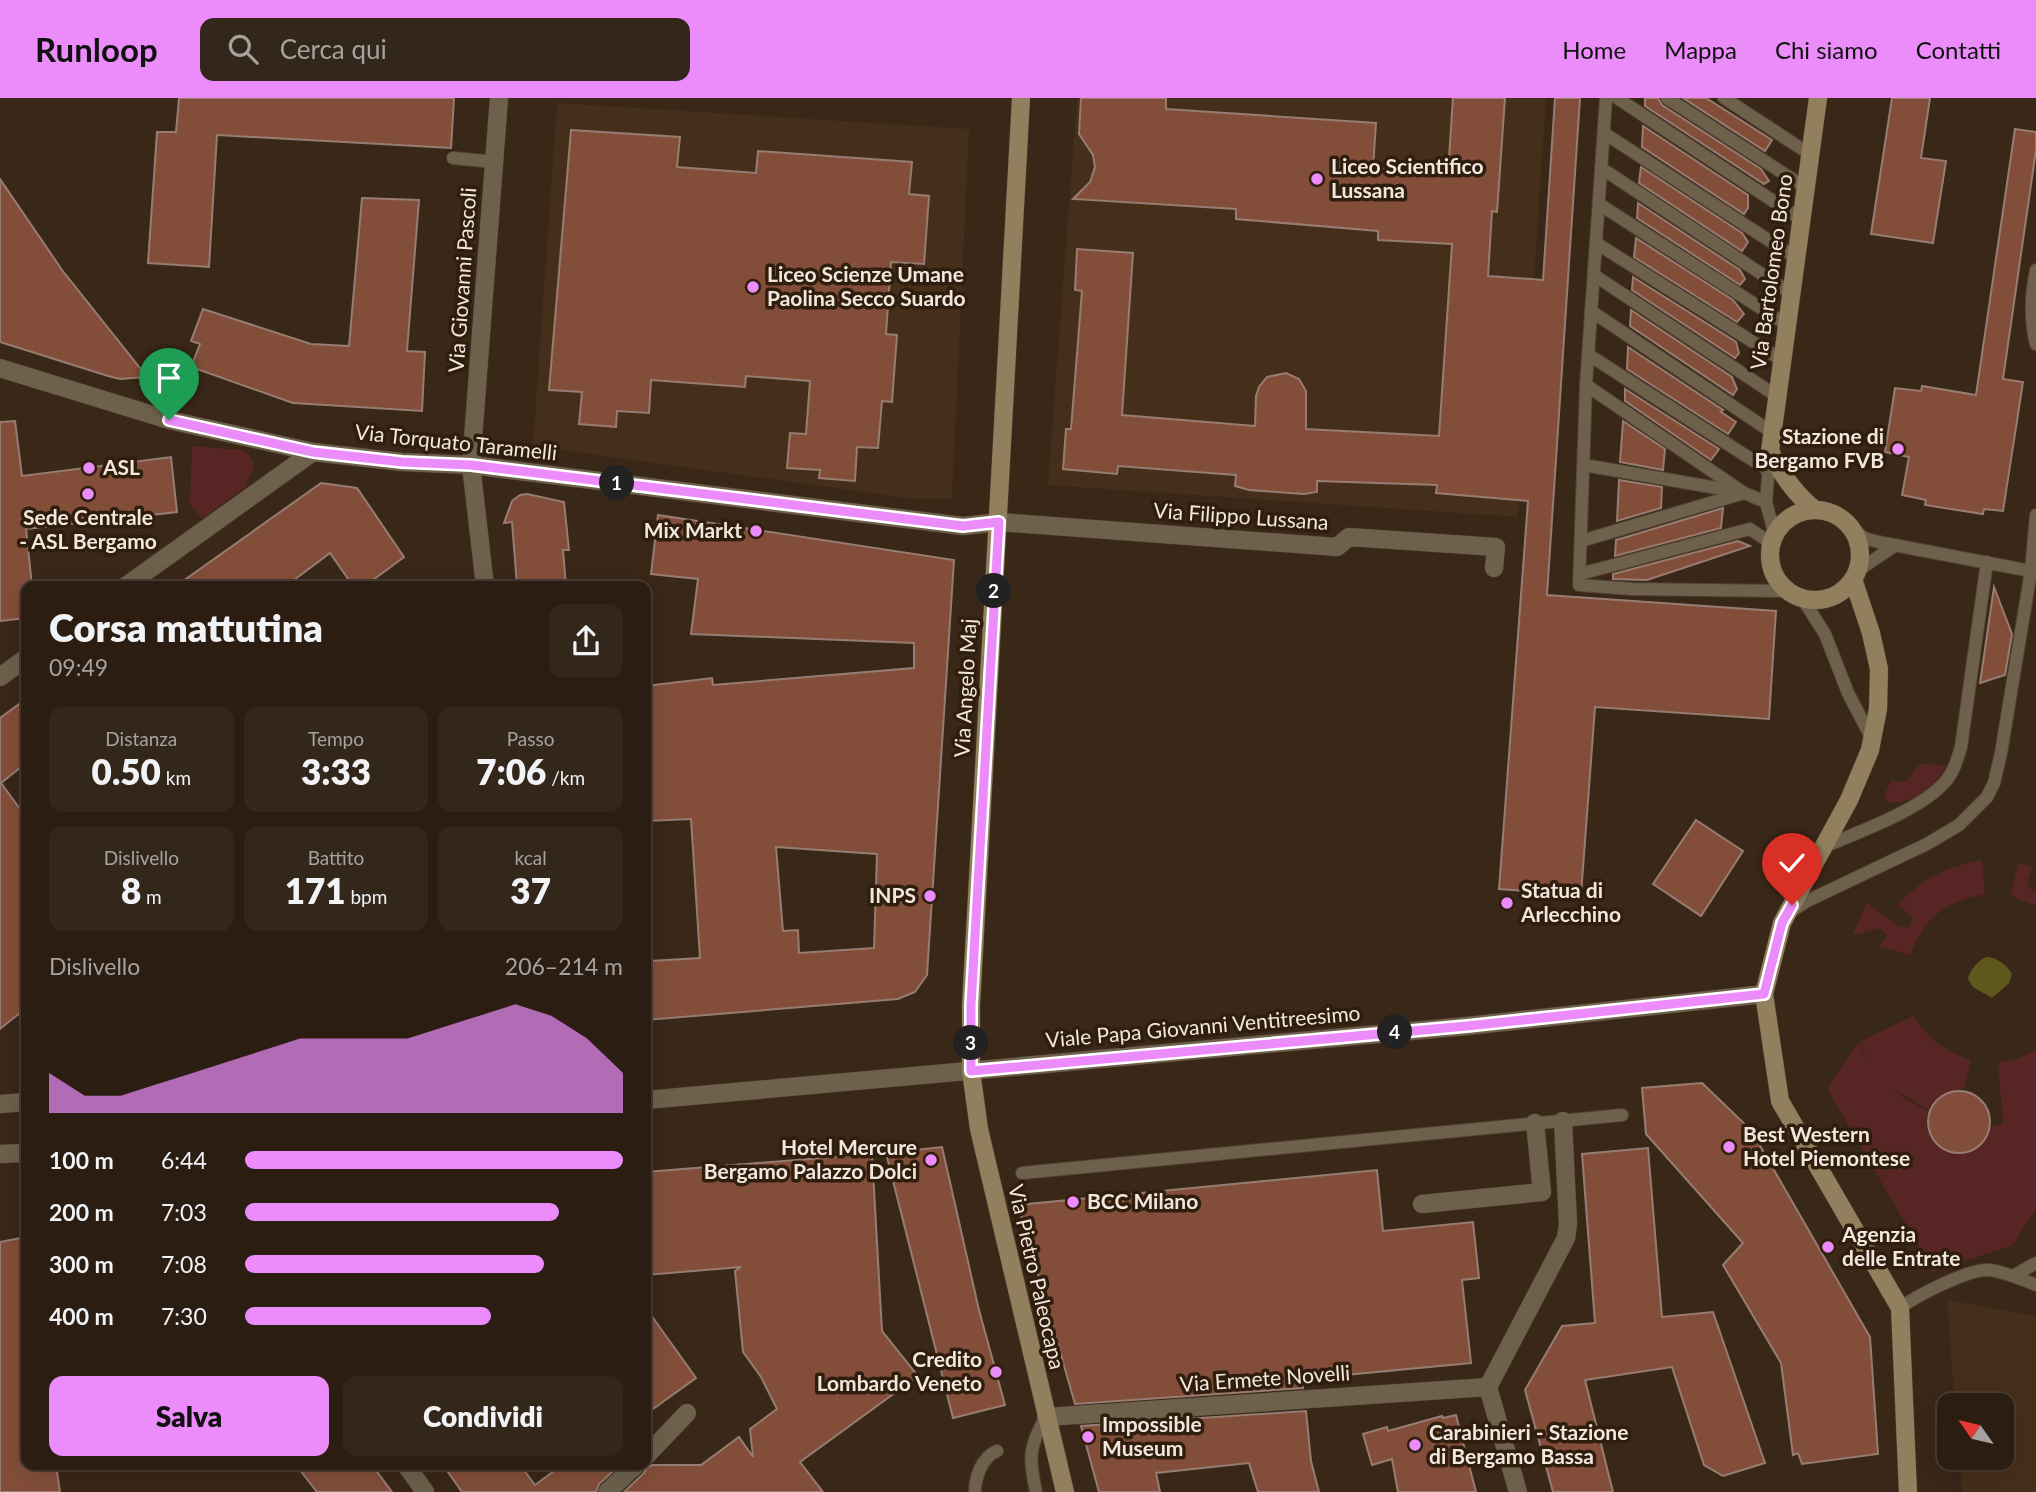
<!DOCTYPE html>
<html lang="it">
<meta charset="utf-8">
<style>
body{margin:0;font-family:Lato,sans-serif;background:#33261b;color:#f1f3f6;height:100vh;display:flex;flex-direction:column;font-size:26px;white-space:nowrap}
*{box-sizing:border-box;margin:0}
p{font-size:23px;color:#a6a29f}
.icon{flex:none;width:38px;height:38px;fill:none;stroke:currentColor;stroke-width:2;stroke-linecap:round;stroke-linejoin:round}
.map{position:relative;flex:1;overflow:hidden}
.details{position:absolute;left:21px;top:483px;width:630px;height:889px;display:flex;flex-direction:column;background:#2b1d12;border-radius:14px;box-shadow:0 7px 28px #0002,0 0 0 2px #473b32}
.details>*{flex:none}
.needle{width:46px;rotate:304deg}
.fabs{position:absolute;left:1937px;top:1295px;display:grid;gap:14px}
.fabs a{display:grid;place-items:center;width:77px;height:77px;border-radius:14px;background:#2b1d12;box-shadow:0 7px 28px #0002,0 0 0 2px #473b32;font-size:35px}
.pin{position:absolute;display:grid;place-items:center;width:60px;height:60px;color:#fff;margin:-72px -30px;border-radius:50% 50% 50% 0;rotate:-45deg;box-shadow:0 0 7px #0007}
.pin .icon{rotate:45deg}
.km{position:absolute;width:35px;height:35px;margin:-18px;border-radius:50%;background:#222;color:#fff;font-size:19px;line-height:35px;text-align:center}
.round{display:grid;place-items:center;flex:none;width:74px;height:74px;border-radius:14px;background:#33261b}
.summary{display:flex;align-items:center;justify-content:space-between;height:119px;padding:0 28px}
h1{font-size:38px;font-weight:800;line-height:52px}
.stats{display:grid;grid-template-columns:repeat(3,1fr);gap:10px;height:119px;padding:7px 28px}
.stats div{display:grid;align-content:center;border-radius:14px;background:#33261b;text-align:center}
.stats b{font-size:35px;font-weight:800}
.stats small{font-size:19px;font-weight:400}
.stats p{font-size:19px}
.chart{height:196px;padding:14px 28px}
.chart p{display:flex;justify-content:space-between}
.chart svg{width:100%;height:126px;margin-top:7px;fill:#ec8cfb;opacity:.7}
.button{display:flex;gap:14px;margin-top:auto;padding:14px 28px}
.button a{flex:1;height:80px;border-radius:14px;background:#ec8cfb;color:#111;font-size:28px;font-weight:800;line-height:80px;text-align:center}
.button a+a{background:#33261b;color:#f1f3f6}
ul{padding:0 28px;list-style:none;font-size:23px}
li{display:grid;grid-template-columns:112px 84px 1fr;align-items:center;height:52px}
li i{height:18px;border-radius:9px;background:#ec8cfb}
header{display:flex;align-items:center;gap:42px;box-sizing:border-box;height:98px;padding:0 35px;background:#ec8cfb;color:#111}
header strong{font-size:33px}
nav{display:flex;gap:38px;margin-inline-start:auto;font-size:24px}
.search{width:490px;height:63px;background:#33261b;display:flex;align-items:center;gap:18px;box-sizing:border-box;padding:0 24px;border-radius:14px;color:#a6a29f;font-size:26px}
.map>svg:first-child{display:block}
</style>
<header>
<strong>Runloop</strong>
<div class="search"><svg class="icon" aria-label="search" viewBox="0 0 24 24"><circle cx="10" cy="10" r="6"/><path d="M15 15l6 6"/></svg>Cerca qui</div>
<nav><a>Home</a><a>Mappa</a><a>Chi siamo</a><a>Contatti</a></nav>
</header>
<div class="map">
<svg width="2036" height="1394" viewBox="0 0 2036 1394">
<rect width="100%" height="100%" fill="#392718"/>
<g fill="#462f1a">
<path d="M1077,0H1546L1518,419L1048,387Z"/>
<path d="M557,5L969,31L952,401H914L533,348Z"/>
<path d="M1947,1202L2036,1218V1394H1962L1959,1360H2002V1307H1955Z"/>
</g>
<g fill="#582525">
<path d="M192,348L244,352L250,358L254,368L244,390L202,421L190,406Z"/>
<path d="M1919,666L1947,667C1936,686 1910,710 1885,703L1884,697L1892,682L1900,684L1907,683Z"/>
<path d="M1982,762L1985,796C1945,804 1925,819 1910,857L1881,849L1879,846L1884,843L1887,837L1879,830L1857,837L1853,836L1867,805L1900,829H1908L1912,824V819L1898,807C1922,780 1947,769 1982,762Z"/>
<path d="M2018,764L2033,770L2027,783L2030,791L2036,793V808L2011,798Z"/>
<path d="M1913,918C1929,940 1944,954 1971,962L1964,991C1947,992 1937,997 1928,1012L1891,989L1907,1002L1928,1013C1918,1059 1977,1073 1992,1028L2003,1026L1998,964L2015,962L2036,952V1111L2012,1148L1966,1162L1953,1172L1943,1171L1933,1174L1827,990L1858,945L1869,966L1859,944Z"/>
</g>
<path fill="#5f581d" d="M1987,859C1996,859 2008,868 2012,876L2009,885L1992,900L1973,889L1968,881C1969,873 1979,861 1987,859Z"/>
<g fill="#834e39" stroke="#977c72" stroke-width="2" fill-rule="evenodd">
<path d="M179,0H454L451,50L217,37L209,169L148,165L157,34H176Z"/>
<path d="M1081,0H1166V11L1376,25L1373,70L1448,75L1453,0H1505L1497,114L1492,113L1488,178L1543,182L1555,0H1580L1547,497L1776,513L1769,621L1595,609L1581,797L1499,791L1528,403L1436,395L1437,387L1317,383V394L1304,396L1249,392L1235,388L1236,377L1118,368L1117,376L1063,371L1066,331H1071L1082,193L1075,192L1077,151L1133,155L1122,317L1255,328L1256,298L1259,289L1267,279L1286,275L1299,281L1306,293V331L1439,338L1452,146L1378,142V133L1236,121V111L1073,101L1090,84L1095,69L1093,57L1079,36Z"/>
<path d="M1645,0H1658L1662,7L1761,71L1769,83L1764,86L1645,8Z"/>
<path d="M1683,0H1706L1772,42L1765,53Z"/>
<path d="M1892,0H1930L1921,60L1946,63L1933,145L1871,136Z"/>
<path d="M1643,28L1748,97V110L1744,116L1642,49Z"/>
<path d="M2015,31L2036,34V52L2003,281L2023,284L2003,413L1984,411L1983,416L1925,407L1926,402L1902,397L1909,359L1885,354L1895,290L1921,293L1922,288L1976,297Z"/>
<path d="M571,32L680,39L677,69L756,75L758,53L912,64L909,96L929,98L924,166L891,164L886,236L897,237L892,304L882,303L878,350L857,349L855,383L819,380L820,372L787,370L790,335L806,336L810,283L746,278L745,289L651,282L649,315L617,313L616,329L579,326L582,294L549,292Z"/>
<path d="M1641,69L1742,135L1748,144L1742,153L1639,85Z"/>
<path d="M0,81L62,172L147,279L120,281L108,278L0,244Z"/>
<path d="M362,100L419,102L407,253L425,254L422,313L293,305L191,269L200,246L191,243L203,211L311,246L349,248Z"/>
<path d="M1638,105L1740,172L1745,181L1740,187L1637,120Z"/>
<path d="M1636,140L1733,202L1744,216L1737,224L1634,159Z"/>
<path d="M1633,179L1736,244L1739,255L1735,260L1632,192Z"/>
<path d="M1631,212L1732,279L1737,291L1733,297L1630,228Z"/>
<path d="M1628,249L1723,312L1721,314L1736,324L1728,336L1627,271Z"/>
<path d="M1625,291L1719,351L1711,362L1625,303Z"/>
<path d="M15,323L22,378L171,359L177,414L26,431L32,488H26V520L0,523V324Z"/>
<path d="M1623,323L1665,351L1663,372L1620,364Z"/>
<path d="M1619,382L1662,389L1661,410L1617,423Z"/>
<path d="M321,385L357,390L404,459L365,488H353L330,455L286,488H176Z"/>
<path d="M527,396L564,404L569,452H563L566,488H517L512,424L504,425L512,403L520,397Z"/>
<path d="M1723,410L1721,430L1615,458L1616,442Z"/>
<path d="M658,417L954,462L927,877L915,894L898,901L646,922V868H650V863L700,860L691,721L646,723V588L712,580L713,587L914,570V545L691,536L698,481L651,476ZM776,749L877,756L874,850L799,855L798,832L783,833Z"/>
<path d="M1738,443L1750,448L1647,482L1613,481V476Z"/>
<path d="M1994,489L2012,536L2005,577L1980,585Z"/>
<path d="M26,601V665L1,685L26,719V910L0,931V620Z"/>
<path d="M1696,722L1743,753L1701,818L1653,786Z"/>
<path d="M1702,985L1751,1032L1870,1239L1878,1356L1802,1366L1798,1355L1793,1357L1781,1265L1723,1167L1743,1145L1646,1036L1642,990Z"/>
<circle cx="1959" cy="1024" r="31"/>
<path d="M942,1049L979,1212L1005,1307L953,1320L886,1055Z"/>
<path d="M1648,1050L1662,1219L1713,1214L1765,1365L1723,1378L1704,1367L1672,1269L1585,1282L1613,1394H1553L1525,1292L1562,1228L1595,1225L1582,1056Z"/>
<path d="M872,1056L882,1233L918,1278L800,1364L823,1394H624L644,1375L647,1369L653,1367H701L739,1339L753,1359L750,1331L777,1311L761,1279L743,1254L735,1173L741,1169L646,1177V1074Z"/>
<path d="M1377,1072L1383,1133L1473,1124L1479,1180L1462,1182L1471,1265L1303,1281V1290L1075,1306L1018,1107Z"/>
<path d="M26,1139V1367H56L60,1394H0V1144Z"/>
<path d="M646,1210L696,1280L646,1316Z"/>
<path d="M1306,1313L1311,1363L1319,1394H1258L1249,1365L1156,1375L1160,1394H1099L1081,1328Z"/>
<path d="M1456,1317L1476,1394H1398L1392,1361L1372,1367L1363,1336L1387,1329L1388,1333L1442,1318L1443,1320Z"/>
<path d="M296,1367H372L392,1394H317Z"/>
<path d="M443,1367H520L535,1387L562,1367H620L599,1386L596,1394H462Z"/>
</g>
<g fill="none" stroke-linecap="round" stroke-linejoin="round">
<g stroke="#534234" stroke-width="14">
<g id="service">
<path d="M1606,0L1586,287L1579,487L1632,491L1788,493"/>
<path d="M1617,0L1802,122"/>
<path d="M1667,0L1806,90"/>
<path d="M1724,0L1811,57"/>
<path d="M1604,35L1796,160"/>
<path d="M453,60L495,64"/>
<path d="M1601,70L1792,196"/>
<path d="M1599,106L1787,227"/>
<path d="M1596,145L1783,263"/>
<path d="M2036,172C2031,196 2030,222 2036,246"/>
<path d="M1594,177L1778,299"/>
<path d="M1591,213L1773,335"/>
<path d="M1589,257L1768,372"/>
<path d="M1586,287L1744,395L1766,404"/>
<path d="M1769,366L1766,404L1775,438"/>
<path d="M1584,367L1740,394"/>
<path d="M1853,431L1864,440L1878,444L2036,474"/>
<path d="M1581,443L1744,395"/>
<path d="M1857,473L1896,447"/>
<path d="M1580,476L1750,431L1772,446"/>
<path d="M1802,500L1825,536L1848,595L1872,641"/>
<path d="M1824,749C1860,733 1919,713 1945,684C1954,674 1957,662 1961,649L1987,464"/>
<path d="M1790,814L1807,803L1927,746L1959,727L1987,699L1994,685L2001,655L2031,473L2036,417"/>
<path d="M1022,1075L1622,1017"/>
<path d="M2013,1178L2036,1165"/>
<path d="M1900,1210C1916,1198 1970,1170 1989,1172C2006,1174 2021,1181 2036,1187"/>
<path d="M975,1394C975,1379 982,1359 997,1353"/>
<path d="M1036,1394C1029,1361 1028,1349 1046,1319"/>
</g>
</g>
<g stroke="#534234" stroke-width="19">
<g id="pedestrian">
<path d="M999,424L1337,449L1349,439L1496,449L1494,470"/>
<path d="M1422,1106L1542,1094L1535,1025"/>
</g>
</g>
<g stroke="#534234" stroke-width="19">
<g id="minor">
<path d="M0,270L169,322L313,354L402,364L471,367L963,428L999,424"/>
<path d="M126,488L313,354"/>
<path d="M485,488L471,367L499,0"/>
<path d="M0,579L26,560"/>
<path d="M1046,1319L1488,1289"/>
<path d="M646,1358L687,1315"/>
<path d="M406,1367L425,1394"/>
<path d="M607,1394L636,1367"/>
<path d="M1518,1394L1488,1289L1566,1140L1568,1126L1563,1023"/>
</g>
</g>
<g stroke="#534234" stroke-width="19">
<g id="tertiary">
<path d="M646,1002L1467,928L1764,896"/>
<path d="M0,1006L26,1004"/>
<path d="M0,1056L26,1055"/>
</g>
</g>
<g stroke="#534234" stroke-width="19">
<g id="secondary">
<path d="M1021,0L971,907V973L979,1031L1065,1394"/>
<path d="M1815,412C1795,396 1781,376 1770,353L1818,0"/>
<circle cx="1815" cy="457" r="45"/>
<path d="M1853,481L1871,535L1879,571L1878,611L1870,652L1849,702L1782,825L1764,896L1780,1003L1900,1210L1908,1394"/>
</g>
</g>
<use href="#service" stroke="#6d614c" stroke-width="12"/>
<use href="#pedestrian" stroke="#6d614c" stroke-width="18"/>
<use href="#minor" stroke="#6d614c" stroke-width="18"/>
<use href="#tertiary" stroke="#6d614c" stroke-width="18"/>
<use href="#secondary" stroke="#927f5d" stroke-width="18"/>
</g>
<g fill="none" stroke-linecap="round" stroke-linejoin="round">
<g stroke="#fff" stroke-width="14">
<path id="route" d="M169,322L313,354L402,364L471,367L963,428L999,424L971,907V973L1467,928L1764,896L1782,825L1792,807"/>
</g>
<use href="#route" stroke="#ec8cfb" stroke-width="9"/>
</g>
<g fill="#ec8cfb" stroke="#2f1e0e" stroke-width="2.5">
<circle cx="1317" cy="81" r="7"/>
<circle cx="753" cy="189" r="7"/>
<circle cx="1898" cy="351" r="7"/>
<circle cx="89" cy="370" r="7"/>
<circle cx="88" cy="396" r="7"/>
<circle cx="756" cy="433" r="7"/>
<circle cx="930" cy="798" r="7"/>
<circle cx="1507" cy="805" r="7"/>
<circle cx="1729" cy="1049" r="7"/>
<circle cx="931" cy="1062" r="7"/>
<circle cx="1073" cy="1104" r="7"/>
<circle cx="1828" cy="1149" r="7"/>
<circle cx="996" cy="1274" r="7"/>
<circle cx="1088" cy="1339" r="7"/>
<circle cx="1415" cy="1347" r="7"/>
</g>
<g text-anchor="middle" stroke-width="7" stroke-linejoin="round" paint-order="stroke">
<g font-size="21" font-weight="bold" fill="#f3e7dd" stroke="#2f1e0e" text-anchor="start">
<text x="1331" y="76">Liceo Scientifico<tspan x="1331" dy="24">Lussana</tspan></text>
<text x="767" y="184">Liceo Scienze Umane<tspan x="767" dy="24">Paolina Secco Suardo</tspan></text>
<text x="1884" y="346" text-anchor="end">Stazione di<tspan x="1884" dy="24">Bergamo FVB</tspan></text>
<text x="103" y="377">ASL</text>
<text x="88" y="427" text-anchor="middle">Sede Centrale<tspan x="88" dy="24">- ASL Bergamo</tspan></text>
<text x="742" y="440" text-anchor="end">Mix Markt</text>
<text x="1521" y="800">Statua di<tspan x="1521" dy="24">Arlecchino</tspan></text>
<text x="916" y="805" text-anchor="end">INPS</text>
<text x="1743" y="1044">Best Western<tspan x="1743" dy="24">Hotel Piemontese</tspan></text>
<text x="917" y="1057" text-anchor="end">Hotel Mercure<tspan x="917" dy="24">Bergamo Palazzo Dolci</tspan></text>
<text x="1087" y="1111">BCC Milano</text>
<text x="1842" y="1144">Agenzia<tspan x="1842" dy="24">delle Entrate</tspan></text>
<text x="982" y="1269" text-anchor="end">Credito<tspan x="982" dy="24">Lombardo Veneto</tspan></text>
<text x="1102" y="1334">Impossible<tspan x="1102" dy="24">Museum</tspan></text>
<text x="1429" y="1342">Carabinieri - Stazione<tspan x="1429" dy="24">di Bergamo Bassa</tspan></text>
</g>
<g font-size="21" fill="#f3e7dd" stroke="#2f1e0e">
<text transform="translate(1772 174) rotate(-82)" y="7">Via Bartolomeo Bono</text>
<text transform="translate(463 182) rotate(-86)" y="7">Via Giovanni Pascoli</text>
<text transform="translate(456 345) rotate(6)" y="7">Via Torquato Taramelli</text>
<text transform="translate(1241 419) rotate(4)" y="7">Via Filippo Lussana</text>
<text transform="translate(966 590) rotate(-87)" y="7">Via Angelo Maj</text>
<text transform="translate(1203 929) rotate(-5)" y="7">Viale Papa Giovanni Ventitreesimo</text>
<text transform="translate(1036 1179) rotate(77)" y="7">Via Pietro Paleocapa</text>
<text transform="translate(1265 1281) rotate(-4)" y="7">Via Ermete Novelli</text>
</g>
</g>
</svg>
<div class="fabs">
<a><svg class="needle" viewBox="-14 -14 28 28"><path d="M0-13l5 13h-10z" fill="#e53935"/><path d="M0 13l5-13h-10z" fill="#a6a29f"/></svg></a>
</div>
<div class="pin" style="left:169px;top:322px;background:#1e9e55"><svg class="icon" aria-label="arrive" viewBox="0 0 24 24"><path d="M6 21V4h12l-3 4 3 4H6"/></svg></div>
<div class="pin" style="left:1792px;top:807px;background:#d93025"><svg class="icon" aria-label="check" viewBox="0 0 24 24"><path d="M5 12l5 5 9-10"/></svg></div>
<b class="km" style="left:617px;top:385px">1</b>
<b class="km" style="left:994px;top:493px">2</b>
<b class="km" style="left:971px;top:945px">3</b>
<b class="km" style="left:1395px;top:934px">4</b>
<section class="details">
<div class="summary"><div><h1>Corsa mattutina</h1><p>09:49</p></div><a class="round"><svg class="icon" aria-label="share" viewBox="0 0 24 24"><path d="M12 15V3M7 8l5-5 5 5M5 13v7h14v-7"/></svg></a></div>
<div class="stats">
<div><p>Distanza</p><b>0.50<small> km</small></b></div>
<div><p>Tempo</p><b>3:33</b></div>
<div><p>Passo</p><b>7:06<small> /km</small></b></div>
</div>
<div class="stats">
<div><p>Dislivello</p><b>8<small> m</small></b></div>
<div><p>Battito</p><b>171<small> bpm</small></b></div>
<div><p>kcal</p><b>37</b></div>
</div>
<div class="chart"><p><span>Dislivello</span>206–214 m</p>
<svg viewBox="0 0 160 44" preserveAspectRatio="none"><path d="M0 44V30L10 38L20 38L30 34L40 30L50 26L60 22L70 18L80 18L90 18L100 18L110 14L120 10L130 6L140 10L150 18L160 30V44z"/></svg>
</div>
<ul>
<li><b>100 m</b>6:44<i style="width:100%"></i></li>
<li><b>200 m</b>7:03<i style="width:83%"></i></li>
<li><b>300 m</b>7:08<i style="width:79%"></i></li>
<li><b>400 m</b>7:30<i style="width:65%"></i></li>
</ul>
<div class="button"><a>Salva</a><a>Condividi</a></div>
</section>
</div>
